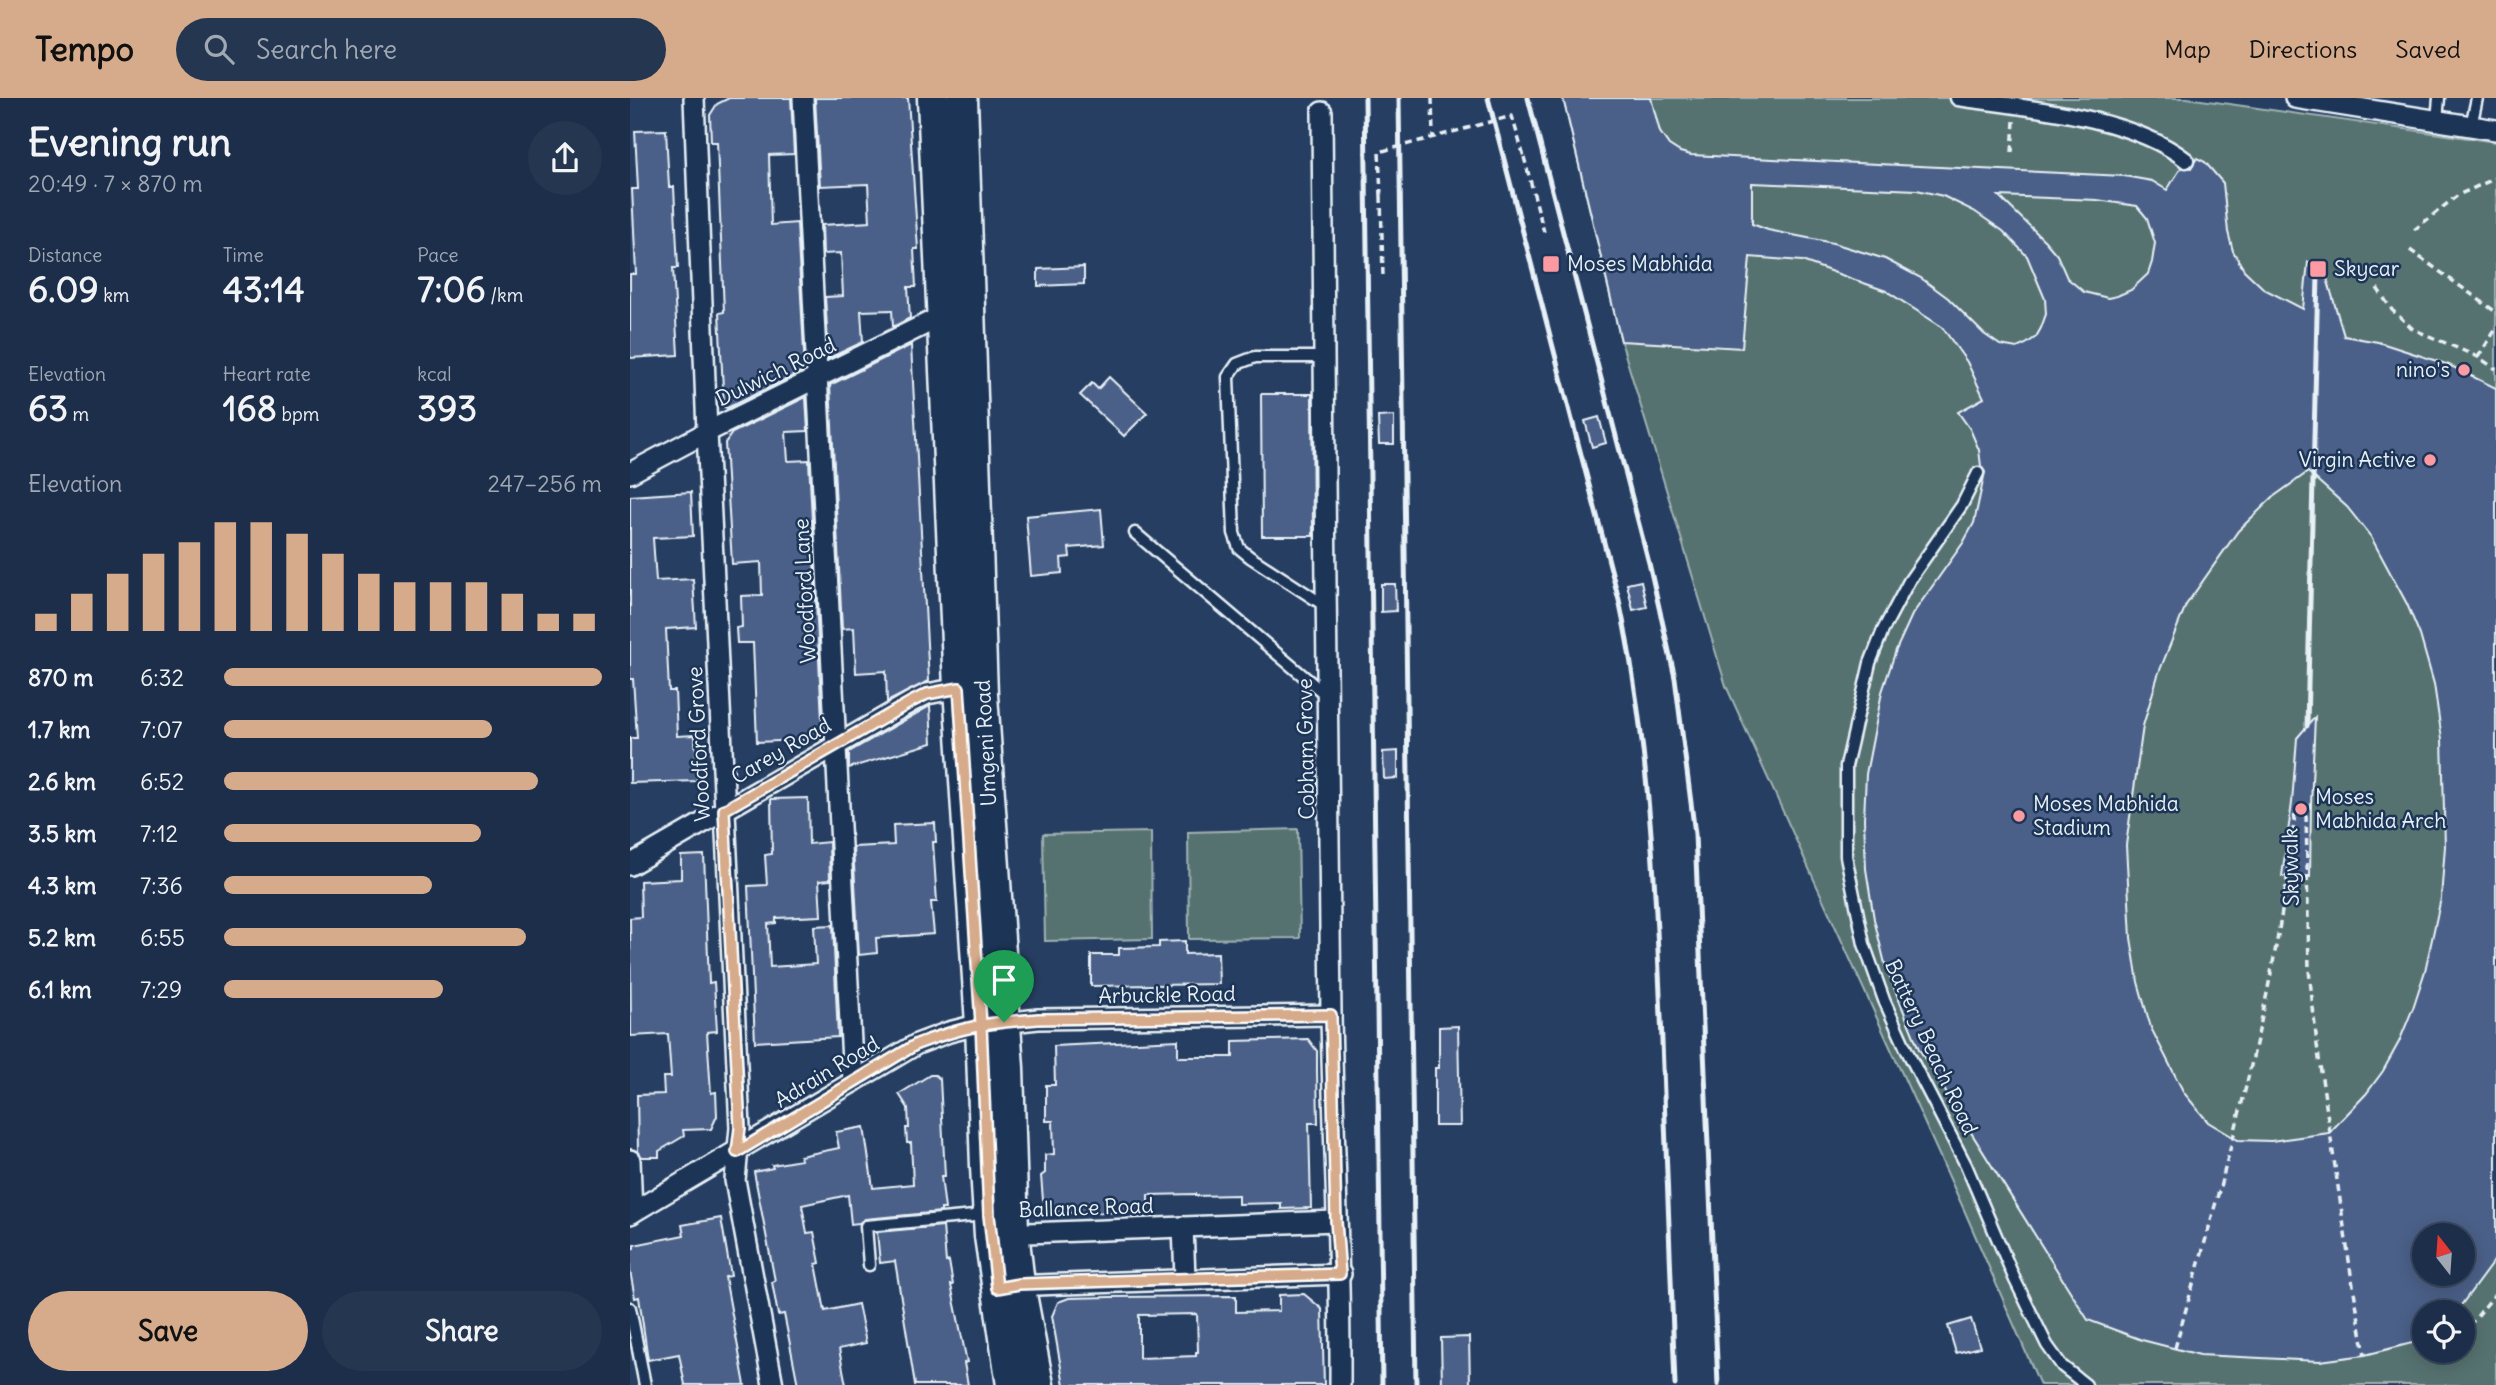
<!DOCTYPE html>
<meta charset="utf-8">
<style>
body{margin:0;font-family:Delius,sans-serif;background:#253650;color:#f1f3f6;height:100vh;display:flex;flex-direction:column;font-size:26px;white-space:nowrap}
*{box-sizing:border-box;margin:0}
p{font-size:23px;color:#a0a8b4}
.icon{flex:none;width:38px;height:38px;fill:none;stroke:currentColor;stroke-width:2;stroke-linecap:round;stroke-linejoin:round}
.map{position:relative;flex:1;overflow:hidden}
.details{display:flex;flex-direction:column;background:#1c2e49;width:630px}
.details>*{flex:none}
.needle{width:46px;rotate:343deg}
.tools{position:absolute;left:1782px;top:1125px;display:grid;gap:14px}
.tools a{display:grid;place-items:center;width:63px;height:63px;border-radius:50%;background:#1c2e49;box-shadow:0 4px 18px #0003,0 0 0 2px #3a4a61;font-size:35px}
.pin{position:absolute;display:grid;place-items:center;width:60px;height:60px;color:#fff;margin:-72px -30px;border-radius:50% 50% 50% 0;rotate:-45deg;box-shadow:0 0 7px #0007}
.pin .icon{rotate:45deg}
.round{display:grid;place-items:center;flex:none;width:74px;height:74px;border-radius:37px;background:#253650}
.overview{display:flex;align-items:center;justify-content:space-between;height:119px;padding:0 28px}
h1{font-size:38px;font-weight:700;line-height:52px}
.metrics{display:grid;grid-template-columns:repeat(3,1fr);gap:10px;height:119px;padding:7px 28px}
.metrics div{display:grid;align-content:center}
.metrics b{font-size:35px;font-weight:700}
.metrics small{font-size:19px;font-weight:400}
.metrics p{font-size:19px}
.chart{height:196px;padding:14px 28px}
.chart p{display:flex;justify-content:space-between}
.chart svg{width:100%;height:126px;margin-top:7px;stroke:#d6ab8b;stroke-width:6}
.cta{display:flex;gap:14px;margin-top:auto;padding:14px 28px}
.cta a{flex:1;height:80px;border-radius:42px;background:#d6ab8b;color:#111;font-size:28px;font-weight:700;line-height:80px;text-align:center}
.cta a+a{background:#253650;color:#f1f3f6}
ul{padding:0 28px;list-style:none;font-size:23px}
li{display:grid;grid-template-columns:112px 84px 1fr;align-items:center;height:52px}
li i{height:18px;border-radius:9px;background:#d6ab8b}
header{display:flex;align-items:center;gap:42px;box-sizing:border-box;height:98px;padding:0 35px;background:#d6ab8b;color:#111}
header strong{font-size:33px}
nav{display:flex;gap:38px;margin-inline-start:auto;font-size:24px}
.search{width:490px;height:63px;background:#253650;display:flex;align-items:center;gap:18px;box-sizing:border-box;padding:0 24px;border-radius:38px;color:#a0a8b4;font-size:26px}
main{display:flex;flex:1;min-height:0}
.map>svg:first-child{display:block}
</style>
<header>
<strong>Tempo</strong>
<div class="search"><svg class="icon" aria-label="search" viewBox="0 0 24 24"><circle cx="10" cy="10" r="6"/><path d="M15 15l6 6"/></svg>Search here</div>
<nav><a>Map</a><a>Directions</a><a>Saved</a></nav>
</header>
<main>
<section class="details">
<div class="overview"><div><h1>Evening run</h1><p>20:49 · 7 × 870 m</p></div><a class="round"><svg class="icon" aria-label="share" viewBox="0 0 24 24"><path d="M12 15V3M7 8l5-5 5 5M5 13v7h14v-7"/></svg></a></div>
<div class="metrics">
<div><p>Distance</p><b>6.09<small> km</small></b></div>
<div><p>Time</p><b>43:14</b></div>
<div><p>Pace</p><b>7:06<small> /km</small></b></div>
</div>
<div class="metrics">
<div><p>Elevation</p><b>63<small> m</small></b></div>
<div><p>Heart rate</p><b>168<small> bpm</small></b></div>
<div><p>kcal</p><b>393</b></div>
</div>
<div class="chart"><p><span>Elevation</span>247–256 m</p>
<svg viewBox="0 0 160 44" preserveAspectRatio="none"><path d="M5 44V38M15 44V31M25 44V24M35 44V17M45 44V13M55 44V6M65 44V6M75 44V10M85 44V17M95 44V24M105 44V27M115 44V27M125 44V27M135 44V31M145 44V38M155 44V38"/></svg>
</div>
<ul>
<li><b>870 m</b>6:32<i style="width:100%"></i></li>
<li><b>1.7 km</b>7:07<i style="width:71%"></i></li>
<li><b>2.6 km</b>6:52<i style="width:83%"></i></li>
<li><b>3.5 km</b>7:12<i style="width:68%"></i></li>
<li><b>4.3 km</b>7:36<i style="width:55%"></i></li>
<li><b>5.2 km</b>6:55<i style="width:80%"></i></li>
<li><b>6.1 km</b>7:29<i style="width:58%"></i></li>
</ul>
<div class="cta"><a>Save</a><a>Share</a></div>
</section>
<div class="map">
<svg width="1866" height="1287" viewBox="0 0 1866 1287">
<rect width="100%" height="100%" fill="#263e61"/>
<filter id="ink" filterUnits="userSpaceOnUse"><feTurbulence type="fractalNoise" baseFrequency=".0143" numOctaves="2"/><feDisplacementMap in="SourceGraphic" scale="14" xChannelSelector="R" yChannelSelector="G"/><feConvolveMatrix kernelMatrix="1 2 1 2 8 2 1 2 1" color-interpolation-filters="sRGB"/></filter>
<g filter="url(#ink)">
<g fill="#57726f" stroke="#a0b2b4" stroke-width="2" fill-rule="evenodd">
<path d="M933,0H1557L1866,44V1287H1410L1335,1114L1096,588L991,243ZM1794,1138H1832V1176H1794ZM1794,1214H1832V1253H1794Z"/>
<path d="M668,731L670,840L559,841L558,734Z"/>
<path d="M521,734L522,841L415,843L413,736Z"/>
</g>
<g fill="#4c6188" stroke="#e8f1f8" stroke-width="2" fill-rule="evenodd">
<path d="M99,0H161L164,56L139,57L141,127L167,125L175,272L97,310L94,309L89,215L94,214L87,44H81L80,17L87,6Z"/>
<path d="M185,0H278L288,151H284L286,189H278L280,220L263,229L262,212L231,213L233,244L199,260L195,199L213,198L211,155L193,156L192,127L240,124L238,86L190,88Z"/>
<path d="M933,0H1021L1030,34L1039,47L1050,54L1061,57L1494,78L1522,83L1537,92L1551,70H1561L1567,60L1575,64L1593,85L1598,134L1603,153L1614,172L1634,191L1673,211L1678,164L1697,165V180L1714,238L1748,244L1819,267L1866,290V1160L1826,1214H1794V1242L1735,1257L1690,1263L1570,1257L1512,1242L1458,1222L1289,951L1256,870L1244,821L1236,771L1234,721L1236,676L1252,594L1266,552L1282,517L1333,445L1344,425L1355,374L1351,368L1349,352L1340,331L1328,314L1354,300L1337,264L1312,229L1256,193L1172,163L1120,159L1112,250L991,243ZM1122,85L1287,92L1313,98L1344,113L1373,133L1397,158L1415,201L1416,216L1411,230L1406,239L1396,246L1387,250L1370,247L1354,236L1318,200L1291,180L1255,161L1203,145L1138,132L1122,126ZM1369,98L1467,102L1507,108L1517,120L1525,145L1522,164L1518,176L1501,192L1487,198L1478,200L1454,194L1437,180L1427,157L1415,143ZM1678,374L1717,409L1741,439L1777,506L1790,537L1804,586L1812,641L1815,748L1811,800L1795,873L1783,910L1769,944L1753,973L1736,996L1699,1035L1641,1043L1608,1042L1578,1024L1554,995L1521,930L1508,884L1501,840L1496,747L1513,628L1528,577L1556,507L1608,433L1643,399ZM1794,1138H1832V1176H1794Z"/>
<path d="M36,32L39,89H44L48,170H43L48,257L0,260V176H6L2,91H8L5,33Z"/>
<path d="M454,169V186L408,188V171Z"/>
<path d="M281,247L299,583L257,604L256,573L226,575L224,530L212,531L200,287Z"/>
<path d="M479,279L517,315L494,338L450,297L462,285L468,291Z"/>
<path d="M631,296H682L683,438H632Z"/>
<path d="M176,299L178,333L156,334L158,363L179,362L193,641L127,644L123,545H107L106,530L112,529L111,498L132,497L131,464L102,466L95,345L102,335Z"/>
<path d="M764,318V346H749L748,319Z"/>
<path d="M969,319L976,345L962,349L955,323Z"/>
<path d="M61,394L63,438L23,440L26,483L63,481L66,529L36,531L39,593H45L47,638L65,637L67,683L0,685V640H7L3,581H0V398Z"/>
<path d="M471,411L474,447L439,450L440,459L431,460L432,475L401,478L396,418Z"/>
<path d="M1011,483L1017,509L1003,512L997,486Z"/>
<path d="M751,486H765L766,513L751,514Z"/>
<path d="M300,608L302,645L219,670V654Z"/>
<path d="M1685,619L1681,706L1680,779L1652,778L1662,705L1667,640Z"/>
<path d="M768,653V680L754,681L753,654Z"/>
<path d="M178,700L179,746L199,744L200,782L189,783L191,818L146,820V825L138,826L140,869L186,866L184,828L203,827L208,939L125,944L118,788L137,787L135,757L142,756L141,701Z"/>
<path d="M305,725L306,744H303L307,804H301L304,836L246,840L247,855L229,857L223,749L264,747L263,727Z"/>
<path d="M74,757L79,885L84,884L87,933L77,934L81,995L86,994L87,1018L81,1031L53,1032L54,1038L29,1053V1059H12L8,1053L7,997L34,996L33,979H41L38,936L1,938L0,820L11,819L10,783L51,781V758Z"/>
<path d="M555,843V856L588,855L589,886L461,888V857H489V850L529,849V844Z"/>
<path d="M828,928L830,1028H805V970H809V929Z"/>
<path d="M678,941L687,953V973L688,1025H679L681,1110L651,1111V1105L608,1106V1097L565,1098V1096L518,1097V1114L430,1115L413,1102L411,1078L415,1075V1057L424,1056L423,1023H416V987H425L424,948L548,942V959H603V943Z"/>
<path d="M300,977H305L310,981L315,1078H311L315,1111H311V1114L235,1121L229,1125L221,1126L218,1097L172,1107L177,1135L184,1134L190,1165L186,1166L195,1213L228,1206L236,1245L209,1251L216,1287H168L154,1216L148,1217L142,1184L145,1183L124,1074L143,1070L142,1067L171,1062L170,1058L209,1050L206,1034L234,1029L243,1090L283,1086L281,1045H277L276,1030H279L278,1010L269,996Z"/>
<path d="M91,1120L101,1178L95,1179L115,1287H55L49,1256L18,1262L9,1199L5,1200L0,1173V1151L4,1150V1147L54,1137L52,1127Z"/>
<path d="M313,1128L316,1164L319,1163L323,1187H321L337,1264L334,1265L338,1287H285L265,1163L250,1165L247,1134Z"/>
<path d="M674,1196L692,1211L694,1287H434L422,1218L428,1204L439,1200L480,1199L606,1198V1214L649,1213V1197ZM567,1216L568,1254H566V1258L509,1260V1217Z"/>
<path d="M1341,1221L1350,1249L1326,1255L1318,1228Z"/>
<path d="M839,1239L840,1287H812L811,1240Z"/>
</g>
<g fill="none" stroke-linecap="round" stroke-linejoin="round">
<g stroke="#e8f1f8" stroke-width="15">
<g id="service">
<path d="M1807,22L1809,0"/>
<path d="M1841,28L1847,0"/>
<path d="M695,259H625L607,266L598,279L604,435L609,450L620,459L697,509"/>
<path d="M1348,375L1332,407L1279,483L1253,532L1240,565L1216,668V758L1234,846L1254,902L1277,953L1336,1067L1385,1182L1417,1247L1432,1268L1456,1287"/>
<path d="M505,435L697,598"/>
<path d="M239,1167L236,1128L355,1117"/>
<path d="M0,1210L15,1287"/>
</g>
</g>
<g stroke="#e8f1f8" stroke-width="19">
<path id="pedestrian" d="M1328,0C1397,10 1500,18 1556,62"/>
</g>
<g stroke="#e8f1f8" stroke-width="24">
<g id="minor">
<path d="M64,0L77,334L110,1030L105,1082L143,1287"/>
<path d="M173,0L223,984"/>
<path d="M1665,0L1866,32"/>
<path d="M692,14C695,315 696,615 701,916C703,1040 711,1163 710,1287"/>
<path d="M0,375L77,334L314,217"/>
<path d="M0,767L281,604L297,596L329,590"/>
<path d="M0,1062L2,1115"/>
<path d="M0,1116L287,946L319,934L339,929L408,921L701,917"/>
<path d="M553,1129L555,1180"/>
<path d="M372,1136L706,1123"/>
<path d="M379,1188L711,1176"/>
</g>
</g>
<g stroke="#e8f1f8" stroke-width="35">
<g id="primary">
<path d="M303,0L329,590L351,926L356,1069L360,1138L382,1287"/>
<path d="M332,0L352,597L378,970L383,1134L389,1186L408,1287"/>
</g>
</g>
<g stroke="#e8f1f8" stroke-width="3.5" stroke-dasharray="7 5" stroke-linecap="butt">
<path d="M802,0L803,39"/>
<path d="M1382,54L1384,23"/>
<path d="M894,59L914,134"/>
<path d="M751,98L753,179"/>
<path d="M1784,132L1828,97L1866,80"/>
<path d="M1780,152L1866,214"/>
<path d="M1747,190L1762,212L1783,231L1848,259L1866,271"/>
<path d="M1848,259L1866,231"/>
<path d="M1832,1237L1866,1195"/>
<path d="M1545,1250C1595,1073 1647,897 1665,714H1676L1679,872L1687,947L1721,1176L1735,1257"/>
</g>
<use href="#service" stroke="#1d3557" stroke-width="10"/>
<use href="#pedestrian" stroke="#1d3557" stroke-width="14"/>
<use href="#minor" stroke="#1d3557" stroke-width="19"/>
<use href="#primary" stroke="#1d3557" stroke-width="30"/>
<g stroke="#e8f1f8" stroke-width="5">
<path d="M735,0L752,1287"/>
<path d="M769,0L786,1287"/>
<path d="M858,0L989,502C1020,648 1026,795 1032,943C1036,1058 1040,1173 1045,1287"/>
<path d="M898,0L1019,465L1045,580L1065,736L1088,1287"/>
<path d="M1677,628L1688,176"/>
</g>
<path stroke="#e8f1f8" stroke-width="3.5" stroke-dasharray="7 5" stroke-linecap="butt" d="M751,98L749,54L882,18L894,59"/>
</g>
</g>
<g fill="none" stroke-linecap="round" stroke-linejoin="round" filter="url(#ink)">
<g stroke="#fff" stroke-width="14">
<path id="route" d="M374,924C343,927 316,935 287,946L107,1054L110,1030L94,712L281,604L297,596L329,590L351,926L359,1117L367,1190L389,1186L710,1176L706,1123L701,917L408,921L374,924"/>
</g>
<use href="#route" stroke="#d6ab8b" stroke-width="9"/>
</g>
<g fill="#ff9aa2" stroke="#1d3557" stroke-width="2.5">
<rect x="912" y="157" width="18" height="18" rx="3.5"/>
<rect x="1679" y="162" width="18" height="18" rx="3.5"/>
<circle cx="1834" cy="272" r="7"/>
<circle cx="1800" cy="362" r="7"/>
<circle cx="1671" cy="711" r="7"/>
<circle cx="1389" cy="718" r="7"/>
</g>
<g text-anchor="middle" stroke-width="5" stroke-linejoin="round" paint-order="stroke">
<g font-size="21" fill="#e8f1f8" stroke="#1d3557" text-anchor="start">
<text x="937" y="173">Moses Mabhida</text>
<text x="1704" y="178">Skycar</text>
<text x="1820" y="279" text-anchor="end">nino's</text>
<text x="1786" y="369" text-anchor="end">Virgin Active</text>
<text x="1685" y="706">Moses<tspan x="1685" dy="24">Mabhida Arch</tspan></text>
<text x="1403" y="713">Moses Mabhida<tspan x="1403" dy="24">Stadium</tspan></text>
</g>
<g font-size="21" fill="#e8f1f8" stroke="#1d3557">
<text transform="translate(146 274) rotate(-26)" y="7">Dulwich Road</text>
<text transform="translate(175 493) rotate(-93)" y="7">Woodford Lane</text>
<text transform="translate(356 645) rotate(-93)" y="7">Umgeni Road</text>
<text transform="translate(69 646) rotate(-93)" y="7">Woodford Grove</text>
<text transform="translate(676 651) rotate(-91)" y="7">Cobham Grove</text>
<text transform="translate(151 653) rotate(-30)" y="7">Carey Road</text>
<text transform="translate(1661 769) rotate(-91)" y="7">Skywalk</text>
<text transform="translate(537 897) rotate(-1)" y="7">Arbuckle Road</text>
<text transform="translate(1301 949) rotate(65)" y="7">Battery Beach Road</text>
<text transform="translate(197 974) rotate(-31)" y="7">Adrain Road</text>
<text transform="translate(456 1110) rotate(-2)" y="7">Ballance Road</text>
</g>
</g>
</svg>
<div class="tools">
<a><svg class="needle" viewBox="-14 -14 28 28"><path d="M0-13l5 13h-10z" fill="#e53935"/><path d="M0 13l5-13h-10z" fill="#a0a8b4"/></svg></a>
<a><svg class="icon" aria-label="locate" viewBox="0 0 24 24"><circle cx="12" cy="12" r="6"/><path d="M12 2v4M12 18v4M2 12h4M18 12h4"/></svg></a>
</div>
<div class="pin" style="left:374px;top:924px;background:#1e9e55"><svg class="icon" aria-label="arrive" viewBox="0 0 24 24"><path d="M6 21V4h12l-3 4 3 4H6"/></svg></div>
</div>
</main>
